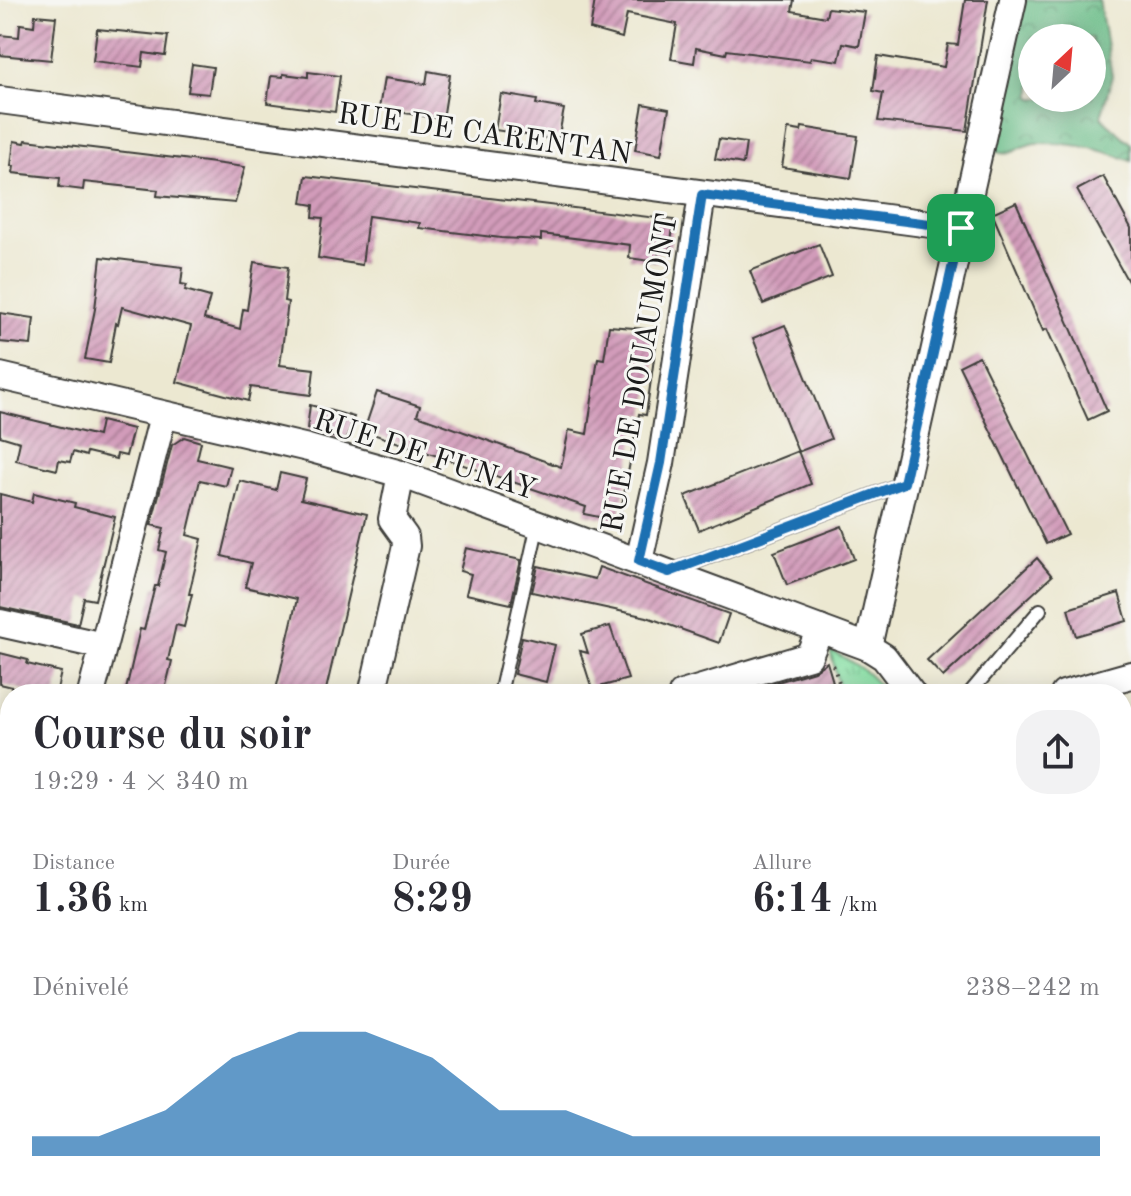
<!DOCTYPE html>
<html lang="fr">
<meta charset="utf-8">
<style>
body{margin:0;font-family:"Old Standard TT",serif;background:#f2f2f3;color:#2b2b33;height:100vh;display:flex;flex-direction:column;font-size:30px;white-space:nowrap}
*{box-sizing:border-box;margin:0}
p{font-size:26px;color:#7c7c81}
.icon{flex:none;width:44px;height:44px;fill:none;stroke:currentColor;stroke-width:2;stroke-linecap:round;stroke-linejoin:round}
.map{position:relative;flex:1;overflow:hidden}
.sheet{position:absolute;left:0px;top:684px;width:1132px;height:512px;display:flex;flex-direction:column;background:#fff;border-radius:32px 32px 0 0;box-shadow:0 4px 20px #0003}
.sheet>*{flex:none}
.needle{width:52px;rotate:26deg}
.buttons{position:absolute;left:1018px;top:24px;display:grid;gap:16px}
.buttons a{display:grid;place-items:center;width:88px;height:88px;border-radius:50%;background:#fff;box-shadow:0 4px 20px #0003;font-size:40px}
.pin{position:absolute;display:grid;place-items:center;width:68px;height:68px;color:#fff;margin:-34px;border-radius:16px;box-shadow:0 4px 12px #0006}
.round{display:grid;place-items:center;flex:none;width:84px;height:84px;border-radius:32px;background:#f2f2f3}
.summary{display:flex;align-items:center;justify-content:space-between;height:136px;padding:0 32px}
h1{font-size:44px;font-weight:700;line-height:60px}
.metrics{display:grid;grid-template-columns:repeat(3,1fr);gap:12px;height:136px;padding:8px 32px}
.metrics div{display:grid;align-content:center}
.metrics b{font-size:40px;font-weight:700}
.metrics small{font-size:22px;font-weight:400}
.metrics p{font-size:22px}
.chart{height:224px;padding:16px 32px}
.chart p{display:flex;justify-content:space-between}
.chart svg{width:100%;height:144px;margin-top:8px;fill:#1f6fb2;opacity:.7}
.map>svg:first-child{display:block}
</style>
<div class="map">
<svg width="1131" height="1196" viewBox="0 0 1131 1196">
<defs>
<pattern id="grass-tufts" width="24" height="20" patternUnits="userSpaceOnUse" patternTransform="scale(2)"><rect width="24" height="20" fill="#85dea3"/><path d="M3 7l-1-3M5 7V3M7 7l1-3M15 17l-1-3M17 17v-4M19 17l1-3" fill="none" stroke="#72be8c"/></pattern>
<pattern id="forest-crowns" width="20" height="18" patternUnits="userSpaceOnUse" patternTransform="scale(2)"><rect width="20" height="18" fill="#6cbd89"/><path d="M2 6a3 3 0 1 1 6 0M12 15a3 3 0 1 1 6 0" fill="none" stroke="#58996f"/></pattern>
<pattern id="building-hatch" width="6" height="6" patternUnits="userSpaceOnUse" patternTransform="scale(2)"><rect width="6" height="6" fill="#d29bba"/><path d="M-1 1l2-2M0 6l6-6M5 7l2-2" fill="none" stroke="#aa7e96"/></pattern>
</defs>
<rect width="100%" height="100%" fill="#f6f6f2"/>
<filter id="ink" filterUnits="userSpaceOnUse"><feTurbulence type="fractalNoise" baseFrequency=".0125" numOctaves="2"/><feDisplacementMap in="SourceGraphic" scale="16" xChannelSelector="R" yChannelSelector="G"/><feConvolveMatrix kernelMatrix="1 2 1 2 8 2 1 2 1" color-interpolation-filters="sRGB"/></filter>
<filter id="wash" filterUnits="userSpaceOnUse"><feTurbulence type="fractalNoise" baseFrequency=".006" numOctaves="4" result="noise"/><feDisplacementMap in="SourceGraphic" scale="32" xChannelSelector="R" yChannelSelector="G"/><feGaussianBlur stdDeviation="1.8" result="paint"/><feColorMatrix in="noise" values="0 0 0 0 0 0 0 0 0 0 0 0 0 0 0 0 0 1.4 0 .05"/><feComposite in="paint" operator="in"/></filter>
<g filter="url(#wash)">
<rect width="100%" height="100%" fill="#ece8d1"/>
<path fill="url(#grass-tufts)" stroke="#507d60" stroke-width="2" d="M830,650C851,661 872,673 885,694H841Z"/>
<path fill="url(#forest-crowns)" stroke="#446c52" stroke-width="2" fill-rule="evenodd" d="M1025,0H1099L1112,76L1101,117L1131,144V161C1099,148 1073,143 1038,143C1018,143 1013,162 991,149ZM1032,38H1092V98H1032Z"/>
<g id="blocks">
<g fill="url(#building-hatch)">
<path d="M595,0H794L792,11L826,17L828,8L865,12L859,46L843,43L839,61L811,57L810,61L727,50L726,54L696,48L694,63L671,59L677,24L627,14L622,38L590,29Z"/>
<path d="M965,0H988L967,131L878,121L883,93L873,91L878,56L944,67L948,44L958,45Z"/>
<path d="M35,15L56,17L51,60L0,55V35L19,37L20,24L34,26Z"/>
<path d="M97,29L168,36L165,56L144,53L142,67L93,61Z"/>
<path d="M192,64L213,67L209,94L188,92Z"/>
<path d="M428,71L450,75L443,119L379,109L384,78L426,84Z"/>
<path d="M308,72L340,76L335,112L267,103L271,76L283,77V74L308,77Z"/>
<path d="M501,94L537,100L536,104L564,109L558,140L495,130Z"/>
<path d="M643,104L669,109L661,155L635,150Z"/>
<path d="M802,127L858,136L851,178L782,167L788,129L801,131Z"/>
<path d="M719,139L746,143L743,164L715,159Z"/>
<path d="M26,140L183,159L245,167L235,203L157,196L158,190L84,182L83,190L59,187L60,178L13,173L14,166H11L14,141L25,143Z"/>
<path d="M306,176L674,220L670,250L659,249L657,262L629,258L630,245L541,234V240L501,238L419,228L420,223L368,216L362,265L318,258L323,218L313,217L314,205L302,203Z"/>
<path d="M1103,176L1131,228V287L1077,190Z"/>
<path d="M1016,202L1107,411L1088,420L1047,329L1043,331L992,213Z"/>
<path d="M819,244L832,277L763,304L750,271Z"/>
<path d="M101,257L183,267L181,284L187,285L185,290L210,297L204,319L240,329L243,309L247,310L254,262L288,267L284,301L288,302L280,365L314,369L311,395L251,387L248,401L177,382L191,326L122,307L118,324L116,323L109,363L85,359L95,309Z"/>
<path d="M0,313L34,318L31,345L0,342Z"/>
<path d="M785,325L831,439L798,452L753,338Z"/>
<path d="M609,326L658,330L646,415L639,414L619,521L584,514L586,507L364,431L377,392L420,406L417,415L561,467L569,430L587,434L598,358L604,359Z"/>
<path d="M979,356L1067,534L1046,544L959,366Z"/>
<path d="M310,405L354,417L346,441L307,429Z"/>
<path d="M0,412L98,436L101,421L133,429L126,456L117,454L116,459L87,452L86,456L73,452L70,462L59,460L57,470L16,460L20,442L0,436Z"/>
<path d="M184,437L201,442L197,459L231,467L226,486L200,480L187,535L202,539L189,594H192L184,627L176,625L168,660L172,661L164,694H125L140,629L144,630L155,586H158L166,552L159,550L164,528L151,525L172,445Z"/>
<path d="M798,451L811,484L699,530L685,496Z"/>
<path d="M280,473L306,479L301,499L367,514L325,694H275L297,599L245,587L251,563L222,556L240,481L276,490Z"/>
<path d="M34,493L75,503L74,507L115,517L95,600L84,598L78,624L0,607V494L32,502Z"/>
<path d="M842,526L854,559L787,585L774,552Z"/>
<path d="M466,548L521,560L511,604L466,594L471,574L460,571Z"/>
<path d="M1037,558L1052,576L943,677L927,660Z"/>
<path d="M538,566L595,579L599,567L729,614L719,643L647,617L532,592Z"/>
<path d="M1119,593L1127,621L1076,636L1068,609Z"/>
<path d="M610,626L628,679L592,689L580,651L588,653L582,634Z"/>
<path d="M522,637L555,645L546,682L514,674Z"/>
<path d="M0,653L28,660L27,664L61,672L56,694H41L0,684Z"/>
<path d="M827,662L833,682L829,683L832,694H738L814,671Z"/>
</g>
</g>
</g>
<g filter="url(#ink)">
<use href="#blocks" fill-opacity="0" stroke="#3b3b37" stroke-width="2"/>
<g fill="none" stroke-linecap="round" stroke-linejoin="round">
<g stroke="#3b3b37" stroke-width="16">
<g id="lane">
<path d="M672,571L904,483"/>
<path d="M500,694L538,524"/>
<path d="M969,694L1040,610"/>
<path d="M1122,829L1131,828"/>
</g>
</g>
<g stroke="#3b3b37" stroke-width="30">
<g id="street">
<path d="M0,100L961,228"/>
<path d="M0,376L308,448L401,474L868,647L884,657L912,694"/>
<path d="M639,561L661,463L702,195"/>
<path d="M0,623L103,646"/>
<path d="M868,647L1013,0"/>
<path d="M91,694L163,416"/>
<path d="M372,694L406,546L405,537L392,519L401,474"/>
<path d="M682,694L809,656L820,629"/>
<path d="M1064,694L1131,675"/>
<path d="M0,869L10,871"/>
<path d="M1122,1048L1131,1047"/>
<path d="M534,1196L535,1186"/>
<path d="M889,1196L892,1186"/>
</g>
</g>
<g stroke="#3b3b37" stroke-width="44">
<g id="primary">
<path d="M1122,733L1131,731"/>
<path d="M1122,769L1131,766"/>
<path d="M0,1086L10,1083"/>
<path d="M0,1122L10,1118"/>
</g>
</g>
<g stroke="#3b3b37" stroke-width="4" stroke-dasharray="2 6" stroke-linecap="butt">
<path d="M833,665L843,694"/>
<path d="M0,1039L10,1001"/>
<path d="M1122,1138L1131,1132"/>
<path d="M1043,1196L1049,1186"/>
</g>
<use href="#lane" stroke="#fff" stroke-width="12"/>
<use href="#street" stroke="#fff" stroke-width="26"/>
<use href="#primary" stroke="#fff" stroke-width="40"/>
</g>
</g>
<g fill="none" stroke-linecap="round" stroke-linejoin="round" filter="url(#ink)">
<g stroke="#fff" stroke-width="16">
<path id="route" d="M702,195L961,228L904,483L669,572L639,561L661,463Z"/>
</g>
<use href="#route" stroke="#1f6fb2" stroke-width="10"/>
</g>
<g text-anchor="middle" stroke-width="6" stroke-linejoin="round" paint-order="stroke">
<g font-size="30" fill="#1c1c1c" stroke="#f6f6f2">
<text transform="translate(485 133) rotate(8)" y="10">RUE DE CARENTAN</text>
<text transform="translate(639 373) rotate(-80)" y="10">RUE DE DOUAUMONT</text>
<text transform="translate(425 454) rotate(18)" y="10">RUE DE FUNAY</text>
</g>
</g>
</svg>
<div class="buttons">
<a><svg class="needle" viewBox="-14 -14 28 28"><path d="M0-13l5 13h-10z" fill="#e53935"/><path d="M0 13l5-13h-10z" fill="#7c7c81"/></svg></a>
</div>
<div class="pin" style="left:961px;top:228px;background:#1e9e55"><svg class="icon" aria-label="arrive" viewBox="0 0 24 24"><path d="M6 21V4h12l-3 4 3 4H6"/></svg></div>
<section class="sheet">
<div class="summary"><div><h1>Course du soir</h1><p>19:29 · 4 × 340 m</p></div><a class="round"><svg class="icon" aria-label="share" viewBox="0 0 24 24"><path d="M12 15V3M7 8l5-5 5 5M5 13v7h14v-7"/></svg></a></div>
<div class="metrics">
<div><p>Distance</p><b>1.36<small> km</small></b></div>
<div><p>Durée</p><b>8:29</b></div>
<div><p>Allure</p><b>6:14<small> /km</small></b></div>
</div>
<div class="chart"><p><span>Dénivelé</span>238–242 m</p>
<svg viewBox="0 0 160 44" preserveAspectRatio="none"><path d="M0 44V38L10 38L20 30L30 14L40 6L50 6L60 14L70 30L80 30L90 38L100 38L110 38L120 38L130 38L140 38L150 38L160 38V44z"/></svg>
</div>
</section>
</div>
